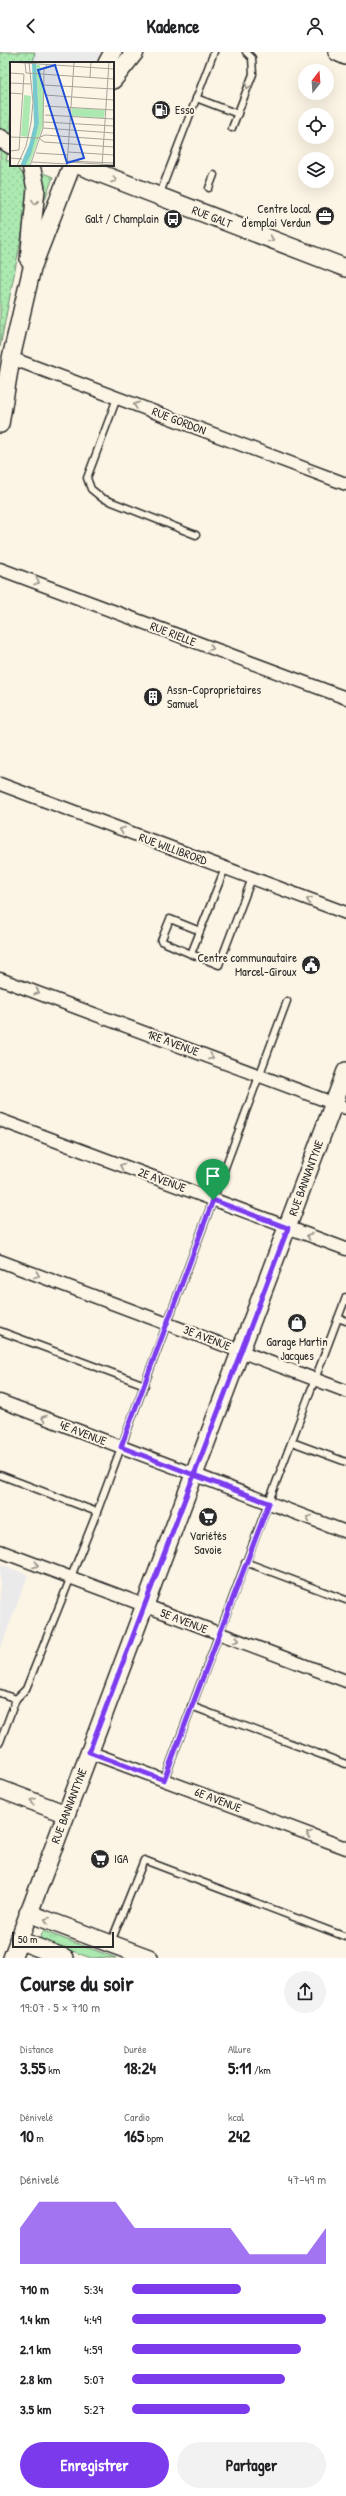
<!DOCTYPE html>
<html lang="fr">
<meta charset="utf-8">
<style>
body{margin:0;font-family:"Patrick Hand",sans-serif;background:#f2f2f2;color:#202124;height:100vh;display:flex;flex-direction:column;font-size:15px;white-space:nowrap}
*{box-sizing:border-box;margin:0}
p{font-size:13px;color:#757577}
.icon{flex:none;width:22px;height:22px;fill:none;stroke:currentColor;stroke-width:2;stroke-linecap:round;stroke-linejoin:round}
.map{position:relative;height:1906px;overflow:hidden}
.details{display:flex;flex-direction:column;background:#fff;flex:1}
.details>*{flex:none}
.needle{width:26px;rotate:17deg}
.controls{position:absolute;left:298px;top:12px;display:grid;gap:8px}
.controls a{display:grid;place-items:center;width:36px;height:36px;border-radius:50%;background:#fff;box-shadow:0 4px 16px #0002;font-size:20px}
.scale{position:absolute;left:12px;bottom:10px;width:102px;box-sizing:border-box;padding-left:4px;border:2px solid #2b2b2b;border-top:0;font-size:11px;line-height:14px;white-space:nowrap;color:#2b2b2b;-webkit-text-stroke:3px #fcf5e5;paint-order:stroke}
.pin{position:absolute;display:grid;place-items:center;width:34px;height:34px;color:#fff;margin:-41px -17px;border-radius:50% 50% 50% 0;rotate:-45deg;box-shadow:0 0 4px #0007}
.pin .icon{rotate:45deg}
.round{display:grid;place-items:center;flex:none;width:42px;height:42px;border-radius:21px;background:#f2f2f2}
.headline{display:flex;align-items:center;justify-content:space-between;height:68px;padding:0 20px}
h1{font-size:22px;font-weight:700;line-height:30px}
.stats{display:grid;grid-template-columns:repeat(3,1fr);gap:6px;height:68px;padding:4px 20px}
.stats div{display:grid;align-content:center}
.stats b{font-size:17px;font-weight:700}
.stats small{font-size:11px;font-weight:400}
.stats p{font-size:11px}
.chart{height:112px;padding:8px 20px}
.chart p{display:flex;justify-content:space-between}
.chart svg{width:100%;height:72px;margin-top:4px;fill:#7c3aed;opacity:.7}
.primary-button{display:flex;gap:8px;margin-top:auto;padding:8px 20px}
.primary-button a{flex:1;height:46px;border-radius:24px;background:#7c3aed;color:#fff;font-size:16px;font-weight:700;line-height:46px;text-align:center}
.primary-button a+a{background:#f2f2f2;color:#202124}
ul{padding:0 20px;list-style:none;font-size:13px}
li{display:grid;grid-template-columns:64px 48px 1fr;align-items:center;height:30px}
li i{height:10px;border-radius:5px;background:#7c3aed}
header{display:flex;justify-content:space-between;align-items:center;height:52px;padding:0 20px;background:#fff;font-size:18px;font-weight:700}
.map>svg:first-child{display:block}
</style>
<header><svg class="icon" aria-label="back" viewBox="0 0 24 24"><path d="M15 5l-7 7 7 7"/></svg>Kadence<svg class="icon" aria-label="person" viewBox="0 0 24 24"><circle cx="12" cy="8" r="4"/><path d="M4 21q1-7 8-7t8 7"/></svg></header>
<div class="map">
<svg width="346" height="1906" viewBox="0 0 346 1906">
<defs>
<pattern id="grass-tufts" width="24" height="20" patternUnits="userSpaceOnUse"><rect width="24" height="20" fill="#abe9b0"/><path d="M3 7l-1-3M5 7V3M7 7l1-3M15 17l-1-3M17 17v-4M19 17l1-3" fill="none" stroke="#93c898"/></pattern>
<pattern id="park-dots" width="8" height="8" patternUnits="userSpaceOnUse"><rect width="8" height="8" fill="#abe9b0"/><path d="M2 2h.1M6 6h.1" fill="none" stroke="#93c898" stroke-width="1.8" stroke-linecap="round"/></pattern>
</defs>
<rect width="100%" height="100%" fill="#fcf5e5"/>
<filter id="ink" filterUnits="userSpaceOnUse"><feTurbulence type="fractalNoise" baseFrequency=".025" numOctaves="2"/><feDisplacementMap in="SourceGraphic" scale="8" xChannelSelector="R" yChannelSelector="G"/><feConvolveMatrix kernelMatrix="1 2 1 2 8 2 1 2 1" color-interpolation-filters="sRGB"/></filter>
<g filter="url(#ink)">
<g fill="#ebeaeb">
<path d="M35,0H101L95,11H33Z"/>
<path d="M0,1512L28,1523L0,1598Z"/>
</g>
<g fill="url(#grass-tufts)" stroke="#6b8a6e">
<path d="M43,121L53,125L40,161Z"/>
<path d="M43,1879L116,1906H91L40,1887Z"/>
</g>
<path fill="url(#park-dots)" stroke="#6b8a6e" d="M0,0H35L33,11H11V92L6,108L11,110V113H16L29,132L27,156L0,295Z"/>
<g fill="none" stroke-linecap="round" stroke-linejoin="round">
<g stroke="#2b2b2b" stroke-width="9">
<g id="lane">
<path d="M196,46L238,62"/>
<path d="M232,76L253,22L252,6L246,0"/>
<path d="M209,136L214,123"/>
<path d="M159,144L214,0"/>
<path d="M117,346L87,426L91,437L102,446L196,483"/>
<path d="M200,879L170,867L161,889L191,902L225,816"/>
<path d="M191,902L219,913L252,826"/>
<path d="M338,1266L346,1269"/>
<path d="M0,1279L145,1333"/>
<path d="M292,1390L346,1410"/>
<path d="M0,1423L97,1460"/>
<path d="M245,1510L346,1548"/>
<path d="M0,1641L16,1647"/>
<path d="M191,1654L346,1712"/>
<path d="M0,1690L16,1647L26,1637L97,1460L287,949"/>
<path d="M164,1728L346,1245"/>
<path d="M111,1890L144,1808L346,1885"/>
</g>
</g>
<g stroke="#2b2b2b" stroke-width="15">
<g id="street">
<path d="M11,306L346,432"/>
<path d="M0,517L346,646"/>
<path d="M0,732L346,861"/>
<path d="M0,927L346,1056"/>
<path d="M0,1068L346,1197"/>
<path d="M0,1209L346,1339"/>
<path d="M0,1349L346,1480"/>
<path d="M0,1499L346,1629"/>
<path d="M89,1700L346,1796"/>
</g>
</g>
<g stroke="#2b2b2b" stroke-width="20">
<g id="secondary">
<path d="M337,0L346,4"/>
<path d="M107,11L113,0"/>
<path d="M113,28L135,0"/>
<path d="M0,86L11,93"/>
<path d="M78,113L346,216"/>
<path d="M29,208L36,137L31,113"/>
<path d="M0,372L11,306L32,216L72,113"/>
<path d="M0,1737L66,1762"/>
<path d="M28,1861L149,1906"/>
<path d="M18,1888L65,1906"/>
<path d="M12,1906L346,1019"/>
</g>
</g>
<use href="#lane" stroke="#fcf5e5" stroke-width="6"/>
<use href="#street" stroke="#fcf5e5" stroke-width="12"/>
<use href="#secondary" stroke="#fcf5e5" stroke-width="17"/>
</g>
<defs><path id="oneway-chevron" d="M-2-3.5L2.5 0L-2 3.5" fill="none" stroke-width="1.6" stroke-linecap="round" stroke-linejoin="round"/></defs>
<g stroke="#949088">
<use href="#oneway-chevron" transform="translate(248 34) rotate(111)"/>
<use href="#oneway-chevron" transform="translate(114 128) rotate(21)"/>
<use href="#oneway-chevron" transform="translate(35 150) rotate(99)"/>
<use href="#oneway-chevron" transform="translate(271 187) rotate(21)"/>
<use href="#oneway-chevron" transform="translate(136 353) rotate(-160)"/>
<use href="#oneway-chevron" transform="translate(310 418) rotate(-159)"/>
<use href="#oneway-chevron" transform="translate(37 530) rotate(20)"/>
<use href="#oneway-chevron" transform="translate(211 596) rotate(21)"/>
<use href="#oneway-chevron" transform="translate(122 778) rotate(-159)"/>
<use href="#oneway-chevron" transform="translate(309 848) rotate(-160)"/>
<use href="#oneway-chevron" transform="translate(37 940) rotate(20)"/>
<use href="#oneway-chevron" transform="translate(211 1005) rotate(20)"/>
<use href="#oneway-chevron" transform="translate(122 1114) rotate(-160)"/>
<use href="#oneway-chevron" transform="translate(309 1184) rotate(-159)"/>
<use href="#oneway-chevron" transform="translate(37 1223) rotate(20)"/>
<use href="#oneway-chevron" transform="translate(44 1366) rotate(-159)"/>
<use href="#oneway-chevron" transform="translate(309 1466) rotate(-159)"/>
<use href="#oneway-chevron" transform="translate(36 1513) rotate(21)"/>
<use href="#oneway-chevron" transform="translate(237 1588) rotate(20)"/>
<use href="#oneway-chevron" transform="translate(33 1749) rotate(-159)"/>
<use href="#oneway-chevron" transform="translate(309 1782) rotate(-159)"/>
<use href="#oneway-chevron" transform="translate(47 1868) rotate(-159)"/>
</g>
</g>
<g fill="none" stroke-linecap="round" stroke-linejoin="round" filter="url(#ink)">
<g stroke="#fff" stroke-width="8">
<path id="route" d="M213,1148L121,1395L194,1423L89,1700L164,1728L269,1451L194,1423L288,1176L213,1148"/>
</g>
<use href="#route" stroke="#7c3aed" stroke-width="5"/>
</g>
<defs>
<g id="fuel-disc" transform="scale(1)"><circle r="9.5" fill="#2b2b2b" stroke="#fcf5e5"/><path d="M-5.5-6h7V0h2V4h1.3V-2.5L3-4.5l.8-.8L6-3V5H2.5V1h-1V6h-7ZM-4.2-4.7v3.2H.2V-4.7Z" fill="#fff"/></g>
<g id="office-disc" transform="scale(1)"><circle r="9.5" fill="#2b2b2b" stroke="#fcf5e5"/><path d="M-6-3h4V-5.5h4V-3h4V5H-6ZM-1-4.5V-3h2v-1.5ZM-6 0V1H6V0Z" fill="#fff"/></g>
<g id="bus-disc" transform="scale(1)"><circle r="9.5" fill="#2b2b2b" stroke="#fcf5e5"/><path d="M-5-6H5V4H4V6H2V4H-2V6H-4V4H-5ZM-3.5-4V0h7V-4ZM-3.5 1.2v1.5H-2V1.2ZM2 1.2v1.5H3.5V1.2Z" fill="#fff"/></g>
<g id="building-disc" transform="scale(1)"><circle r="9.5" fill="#2b2b2b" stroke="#fcf5e5"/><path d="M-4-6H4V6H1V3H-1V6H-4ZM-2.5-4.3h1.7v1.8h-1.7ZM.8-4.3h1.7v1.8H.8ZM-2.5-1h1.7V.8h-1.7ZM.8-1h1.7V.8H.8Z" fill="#fff"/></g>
<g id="civic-disc" transform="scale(1)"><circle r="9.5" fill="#2b2b2b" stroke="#fcf5e5"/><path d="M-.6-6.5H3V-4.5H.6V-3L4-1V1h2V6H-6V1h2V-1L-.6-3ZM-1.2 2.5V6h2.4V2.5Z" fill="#fff"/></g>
<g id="shop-disc" transform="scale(1)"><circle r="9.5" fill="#2b2b2b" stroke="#fcf5e5"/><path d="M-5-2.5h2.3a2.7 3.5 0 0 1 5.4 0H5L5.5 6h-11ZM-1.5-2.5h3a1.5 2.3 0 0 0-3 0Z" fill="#fff"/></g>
<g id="supermarket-disc" transform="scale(1)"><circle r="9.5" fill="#2b2b2b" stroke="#fcf5e5"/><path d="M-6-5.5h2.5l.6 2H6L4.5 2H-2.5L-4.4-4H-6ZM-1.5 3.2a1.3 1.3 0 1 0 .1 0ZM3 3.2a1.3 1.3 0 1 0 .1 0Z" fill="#fff"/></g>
</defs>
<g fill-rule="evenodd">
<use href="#fuel-disc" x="161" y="58"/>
<use href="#office-disc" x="325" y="164"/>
<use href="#bus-disc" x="173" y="167"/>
<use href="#building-disc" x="153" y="645"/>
<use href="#civic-disc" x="311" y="913"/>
<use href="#shop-disc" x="297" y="1271"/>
<use href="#supermarket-disc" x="208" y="1465"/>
<use href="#supermarket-disc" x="100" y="1807"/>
</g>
<g text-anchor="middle" stroke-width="4" stroke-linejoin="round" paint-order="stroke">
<g font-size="12" fill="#2b2b2b" stroke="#fcf5e5" text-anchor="start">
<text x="175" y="62">Esso</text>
<text x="311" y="161" text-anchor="end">Centre local<tspan x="311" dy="14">d'emploi Verdun</tspan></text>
<text x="159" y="171" text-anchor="end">Galt / Champlain</text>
<text x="167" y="642">Assn-Coproprietaires<tspan x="167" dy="14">Samuel</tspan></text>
<text x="297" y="910" text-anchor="end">Centre communautaire<tspan x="297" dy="14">Marcel-Giroux</tspan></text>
<text x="297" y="1294" text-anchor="middle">Garage Martin<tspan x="297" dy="14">Jacques</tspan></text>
<text x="208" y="1488" text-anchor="middle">Variétés<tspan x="208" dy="14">Savoie</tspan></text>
<text x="114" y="1811">IGA</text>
</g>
<g font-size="12" fill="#2b2b2b" stroke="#fcf5e5">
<text transform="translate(212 165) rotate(21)" y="4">RUE GALT</text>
<text transform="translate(179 369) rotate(21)" y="4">RUE GORDON</text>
<text transform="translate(173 582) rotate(21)" y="4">RUE RIELLE</text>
<text transform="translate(173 797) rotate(20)" y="4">RUE WILLIBRORD</text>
<text transform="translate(173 991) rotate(20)" y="4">1RE AVENUE</text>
<text transform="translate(306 1126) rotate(-70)" y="4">RUE BANNANTYNE</text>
<text transform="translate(162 1128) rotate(20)" y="4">2E AVENUE</text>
<text transform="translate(207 1286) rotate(21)" y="4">3E AVENUE</text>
<text transform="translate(83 1381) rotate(21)" y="4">4E AVENUE</text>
<text transform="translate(184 1569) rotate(21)" y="4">5E AVENUE</text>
<text transform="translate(218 1748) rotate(21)" y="4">6E AVENUE</text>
<text transform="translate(69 1754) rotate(-69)" y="4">RUE BANNANTYNE</text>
</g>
</g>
<g transform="translate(10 10)">
<rect width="104" height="104" fill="#fcf5e5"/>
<path d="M26,3H30L34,38L33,63L19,104H15L29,61ZM14,33L21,34L18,75L11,74ZM62,46L95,48L94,56L61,54Z" fill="#abe9b0"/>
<path d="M22,0H26L29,61L21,92L15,104H10L19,83L24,63Z" fill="#77c9cd"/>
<path fill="none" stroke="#a8a49b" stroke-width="1" d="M0,0L104,7M15,1L16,11L104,17M0,11L14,12L9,88L0,89M80,15L81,0M0,21L21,22M33,23L104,27M0,31L13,32M35,33L104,38M35,44L104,48M35,53L104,57M34,60L104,64M33,66L104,71M0,75L28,76L35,73L104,78M29,76L34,80L104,85M58,90L104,93M26,91L58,93M0,96L12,97M57,99L104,101M22,100L57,102M57,100L104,103M7,104L16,84L21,61L23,40L19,0M20,104L33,66L34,7L37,3M57,104L64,0M92,104L99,0"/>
<path fill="#1d4ed8" fill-opacity="0.15" stroke="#1d4ed8" stroke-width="2" d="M45,3L74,96L57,101L28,8Z"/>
<rect width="104" height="104" fill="none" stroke="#2b2b2b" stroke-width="2"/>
</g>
</svg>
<div class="controls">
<a><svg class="needle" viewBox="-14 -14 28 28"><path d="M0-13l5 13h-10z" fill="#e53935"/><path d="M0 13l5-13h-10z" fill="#757577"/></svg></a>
<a><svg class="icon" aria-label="locate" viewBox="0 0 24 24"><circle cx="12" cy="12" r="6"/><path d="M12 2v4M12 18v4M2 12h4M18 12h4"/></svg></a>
<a><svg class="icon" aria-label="layers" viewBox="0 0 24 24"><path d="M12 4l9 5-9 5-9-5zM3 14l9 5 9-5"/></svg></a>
</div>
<div class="scale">50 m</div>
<div class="pin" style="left:213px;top:1148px;background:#1e9e55"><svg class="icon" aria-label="arrive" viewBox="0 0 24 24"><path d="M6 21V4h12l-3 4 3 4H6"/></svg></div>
</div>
<section class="details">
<div class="headline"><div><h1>Course du soir</h1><p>19:07 · 5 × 710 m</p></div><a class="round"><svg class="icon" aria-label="share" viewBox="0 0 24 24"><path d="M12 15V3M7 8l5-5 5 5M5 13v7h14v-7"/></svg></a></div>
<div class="stats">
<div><p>Distance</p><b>3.55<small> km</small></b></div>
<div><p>Durée</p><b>18:24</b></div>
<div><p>Allure</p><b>5:11<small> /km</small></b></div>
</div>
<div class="stats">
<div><p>Dénivelé</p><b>10<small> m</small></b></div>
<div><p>Cardio</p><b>165<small> bpm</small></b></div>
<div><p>kcal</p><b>242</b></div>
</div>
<div class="chart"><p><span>Dénivelé</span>47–49 m</p>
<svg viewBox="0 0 160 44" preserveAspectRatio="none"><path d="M0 44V22L10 6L20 6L30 6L40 6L50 6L60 22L70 22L80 22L90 22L100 22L110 22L120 38L130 38L140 38L150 38L160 22V44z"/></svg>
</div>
<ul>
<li><b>710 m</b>5:34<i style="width:56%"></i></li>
<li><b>1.4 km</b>4:49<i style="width:100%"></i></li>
<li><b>2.1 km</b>4:59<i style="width:87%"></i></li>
<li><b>2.8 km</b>5:07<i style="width:79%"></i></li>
<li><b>3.5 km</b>5:27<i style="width:61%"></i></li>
</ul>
<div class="primary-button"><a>Enregistrer</a><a>Partager</a></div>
</section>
